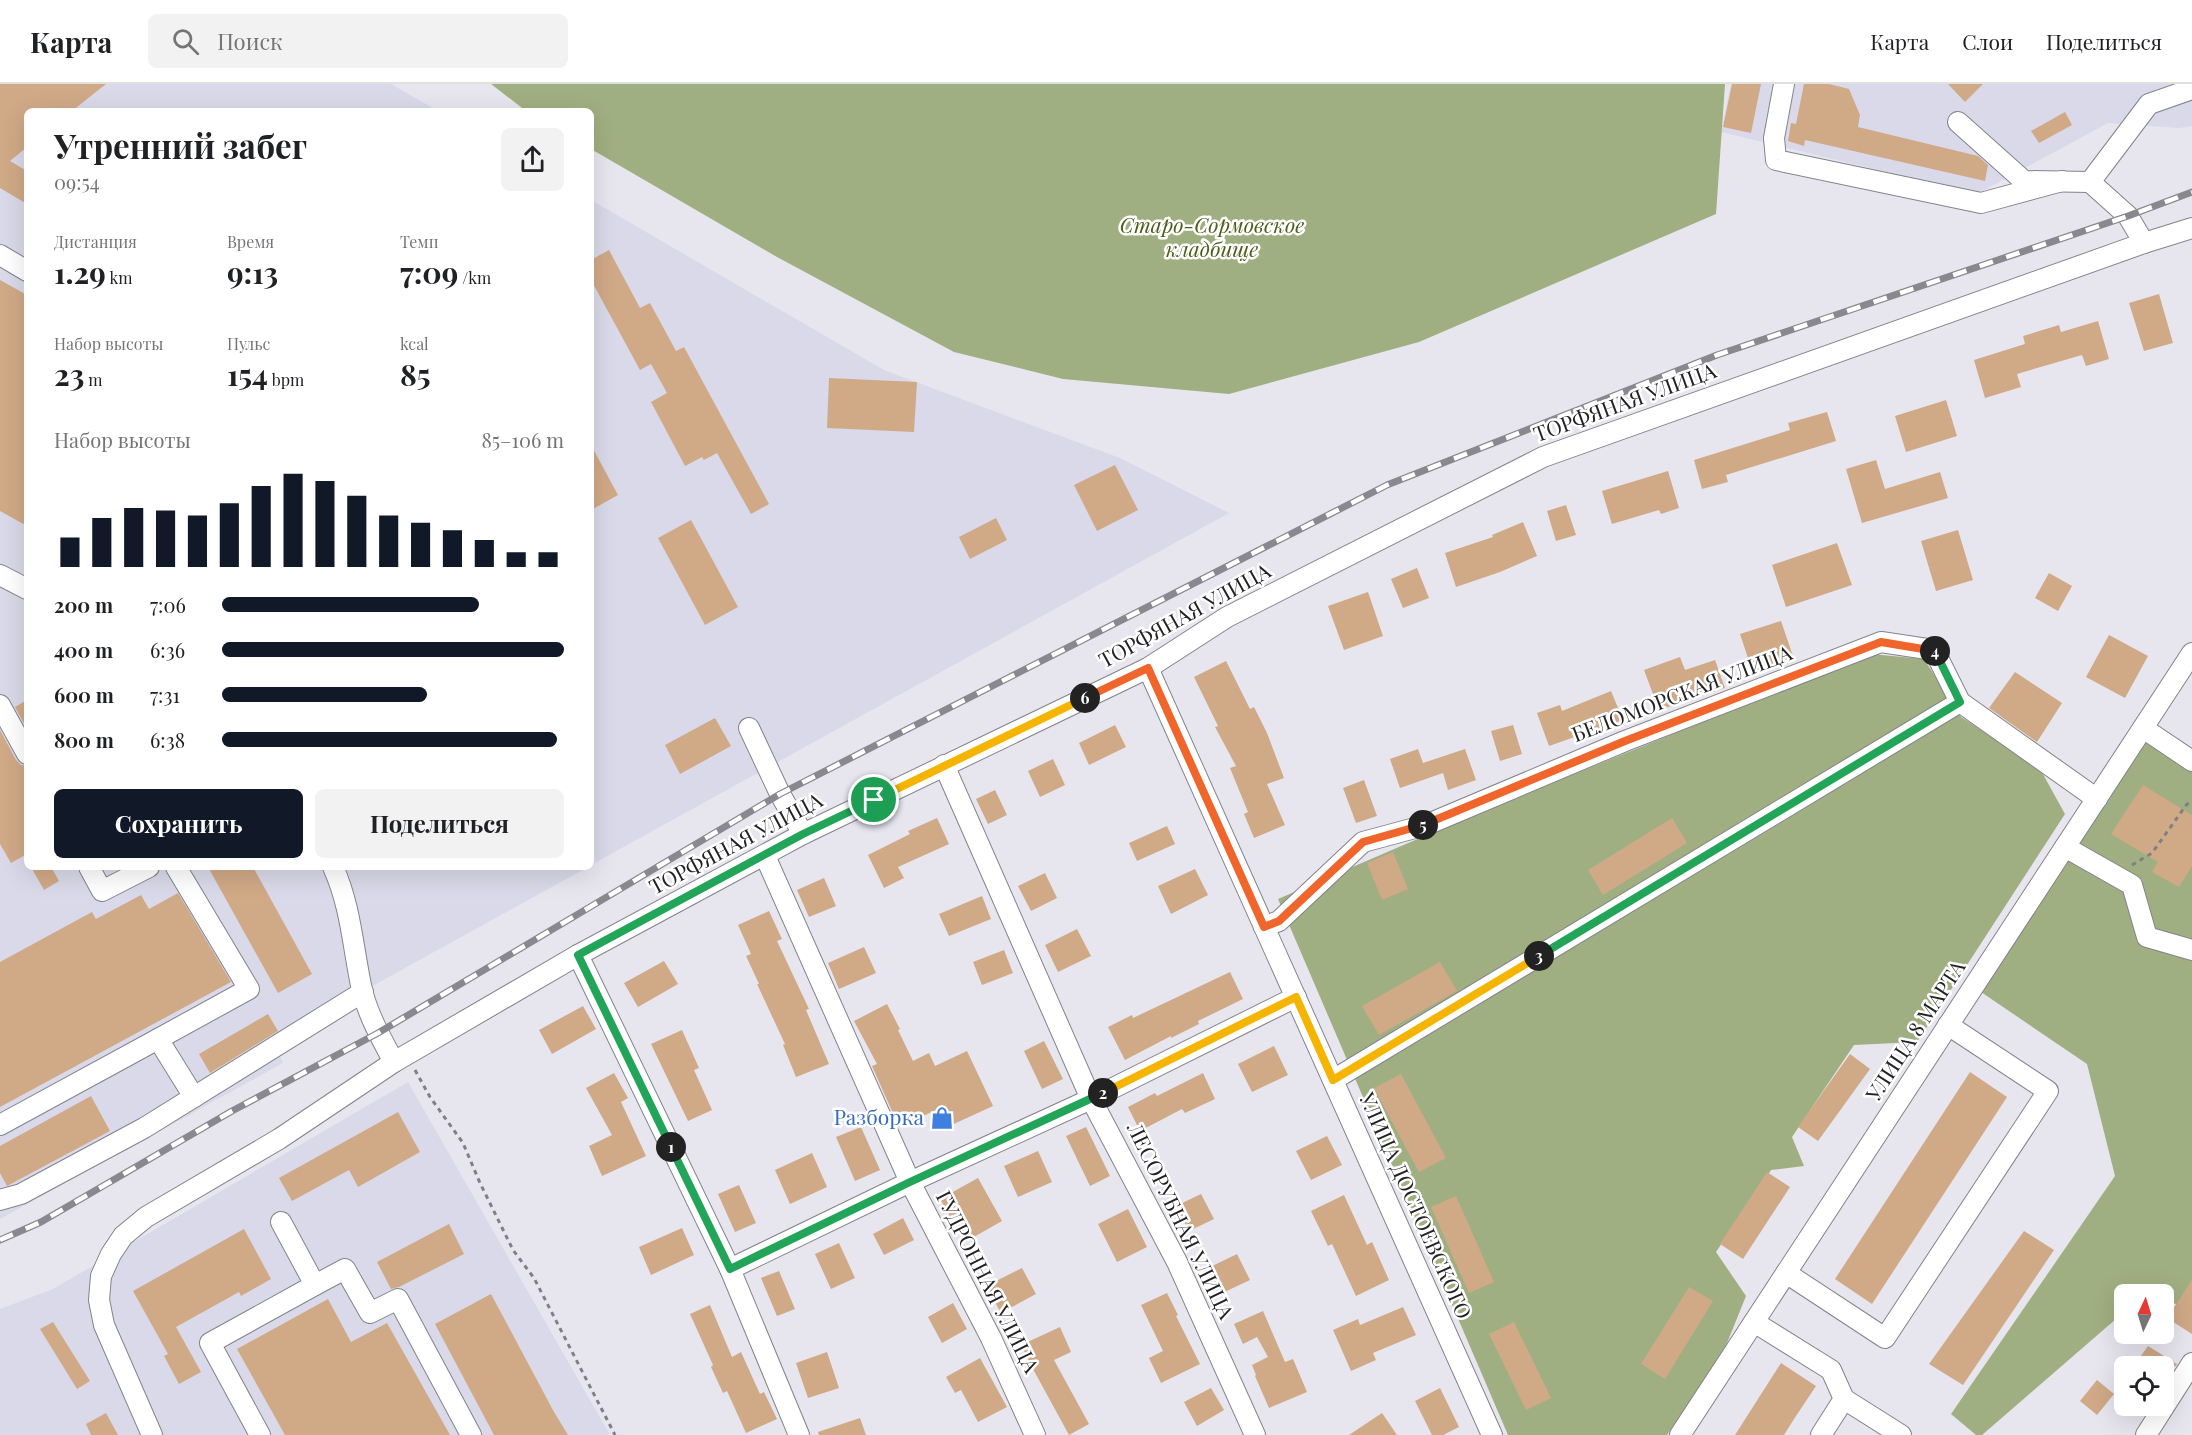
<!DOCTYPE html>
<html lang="ru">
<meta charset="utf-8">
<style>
body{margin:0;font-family:"Playfair Display",serif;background:#f2f2f2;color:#202124;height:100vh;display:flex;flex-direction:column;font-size:22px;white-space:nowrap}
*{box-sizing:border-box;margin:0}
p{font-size:20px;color:#757577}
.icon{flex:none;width:33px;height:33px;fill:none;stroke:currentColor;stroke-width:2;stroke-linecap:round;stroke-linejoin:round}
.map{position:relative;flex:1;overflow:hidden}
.details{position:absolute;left:24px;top:24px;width:570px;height:762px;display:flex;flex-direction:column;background:#fff;border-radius:9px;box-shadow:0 6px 24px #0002}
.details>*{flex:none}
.needle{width:39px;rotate:4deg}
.controls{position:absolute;left:2114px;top:1200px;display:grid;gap:12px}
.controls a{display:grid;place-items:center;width:60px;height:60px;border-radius:9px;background:#fff;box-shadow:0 6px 24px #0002;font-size:30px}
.pin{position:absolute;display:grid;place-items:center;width:51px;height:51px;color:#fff;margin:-26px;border:3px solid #fff;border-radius:50%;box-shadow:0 2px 6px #0007}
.km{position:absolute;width:30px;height:30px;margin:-15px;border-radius:50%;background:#222;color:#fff;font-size:16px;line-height:30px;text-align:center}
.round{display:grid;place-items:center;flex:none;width:63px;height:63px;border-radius:9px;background:#f2f2f2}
.summary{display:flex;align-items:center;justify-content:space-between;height:102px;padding:0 30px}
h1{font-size:33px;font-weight:700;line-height:45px}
.stats{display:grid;grid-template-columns:repeat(3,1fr);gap:9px;height:102px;padding:6px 30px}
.stats div{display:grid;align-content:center}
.stats b{font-size:30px;font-weight:700}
.stats small{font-size:16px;font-weight:400}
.stats p{font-size:16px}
.chart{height:168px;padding:12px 30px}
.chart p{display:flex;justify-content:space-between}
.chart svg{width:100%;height:108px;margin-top:6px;stroke:#111827;stroke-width:6}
.button{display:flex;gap:12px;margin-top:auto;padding:12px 30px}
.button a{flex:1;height:69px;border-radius:9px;background:#111827;color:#fff;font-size:24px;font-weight:700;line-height:69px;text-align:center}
.button a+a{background:#f2f2f2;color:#202124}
ul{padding:0 30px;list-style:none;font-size:20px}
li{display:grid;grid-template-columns:96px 72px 1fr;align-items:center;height:45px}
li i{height:15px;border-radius:8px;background:#111827}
header{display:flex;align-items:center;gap:36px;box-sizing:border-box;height:84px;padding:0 30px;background:#fff;border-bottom:2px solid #e0e0e0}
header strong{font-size:28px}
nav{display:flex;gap:33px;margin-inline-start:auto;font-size:21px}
.search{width:420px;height:54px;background:#f2f2f2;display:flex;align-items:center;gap:15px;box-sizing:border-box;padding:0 21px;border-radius:9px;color:#757577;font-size:22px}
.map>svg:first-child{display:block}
</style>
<header>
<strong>Карта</strong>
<div class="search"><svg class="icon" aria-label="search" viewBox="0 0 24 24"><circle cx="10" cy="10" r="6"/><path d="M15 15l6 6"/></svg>Поиск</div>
<nav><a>Карта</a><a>Слои</a><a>Поделиться</a></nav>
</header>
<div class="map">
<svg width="2192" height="1351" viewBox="0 0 2192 1351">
<rect width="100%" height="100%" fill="#e7e6ef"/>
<g fill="#dad9e9">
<path d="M0,0H391L438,27H27V783H588L273,957L283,979L0,1135Z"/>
<path d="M1731,0H2192V42L2179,44L2108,39L1977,110L1721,48Z"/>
<path d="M591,116L884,286L1120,374L1229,429L591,781Z"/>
<path d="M408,998L610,1351H0V1225L53,1205Z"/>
</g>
<g fill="#a0af81">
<path d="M491,0H1725L1716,130L1419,258L1229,310L1063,295L954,268L777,173L591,65V27H526Z"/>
<path d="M1871,570L1924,575L1961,633L2039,683L2065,730L1917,958L1854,961L1792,1053L1804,1082L1771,1086L1716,1168L1746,1212L1721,1274L1667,1351H1508L1278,815L1485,726Z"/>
<path d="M2145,654L2192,684V1225L2163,1216V1210H2124V1228L1982,1351H1976L1951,1330L2115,1092L2087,980L1981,908Z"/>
</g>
<g fill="#d0a987">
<path d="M0,0H106L72,27H27V63L10,77L27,87V120L0,104Z"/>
<path d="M1732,0H1761L1751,49L1723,43Z"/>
<path d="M1804,0H1829L1849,5L1860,31L1858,43L1978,72L1988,81L1985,97L1805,56L1804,62L1788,57L1791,39L1796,40Z"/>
<path d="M1948,0H1983L1965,18Z"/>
<path d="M2065,28L2072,41L2039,59L2031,47Z"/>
<path d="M609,166L640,224L650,219L676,267L684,263L769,420L751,430L717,369L704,376L702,373L685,382L651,318L667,309L651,280L640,286L591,196V176Z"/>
<path d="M0,196L27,211V442L0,427Z"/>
<path d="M2159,210L2173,259L2144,267L2129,219Z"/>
<path d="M2098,237L2109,275L2086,282L2082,271L2017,290L2021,303L1985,314L1974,276L2025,260L2023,252L2059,241L2061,248Z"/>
<path d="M829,294L917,298L914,348L827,344Z"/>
<path d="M1946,316L1957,352L1906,368L1895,332Z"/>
<path d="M1827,328L1836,357L1726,391L1728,398L1702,405L1694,376L1790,346L1788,339Z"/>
<path d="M591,361L618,411L591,426Z"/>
<path d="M1876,376L1885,405L1940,388L1948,414L1862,439L1846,385Z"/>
<path d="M1115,381L1138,426L1097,447L1074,401Z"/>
<path d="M1668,387L1679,424L1661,430L1659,426L1612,440L1602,407Z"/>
<path d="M1566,421L1576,451L1556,457L1547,427Z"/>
<path d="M996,434L1007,456L970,475L959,453Z"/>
<path d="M691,436L738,523L705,541L658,454Z"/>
<path d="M1523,438L1537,472L1500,488L1456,503L1445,469L1493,453L1492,451Z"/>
<path d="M1958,446L1973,496L1936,507L1921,457Z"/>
<path d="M1837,459L1852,501L1786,523L1772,481Z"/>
<path d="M1417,484L1429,514L1403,524L1391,495Z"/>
<path d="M2049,489L2072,502L2058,527L2035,514Z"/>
<path d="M1368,508L1383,552L1344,566L1328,522Z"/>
<path d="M1781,537L1794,575L1753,589L1740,550Z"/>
<path d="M2109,551L2148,572L2125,614L2086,593Z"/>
<path d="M1680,573L1685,586L1715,576L1725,604L1659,626L1644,586Z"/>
<path d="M1226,577L1250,625L1254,623L1267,649L1284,694L1267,700L1285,741L1254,754L1244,730L1248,728L1230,684L1236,682L1215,643L1218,642L1194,593Z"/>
<path d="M2015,588L2062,619L2037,658L1989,624Z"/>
<path d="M1611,607L1623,636L1549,662L1537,629L1560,621L1562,627Z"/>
<path d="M27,616V645L15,623Z"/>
<path d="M715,634L731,662L680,690L665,661Z"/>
<path d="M1115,641L1126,663L1089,681L1079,659Z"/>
<path d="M1513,641L1522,670L1500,677L1491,647Z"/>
<path d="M0,646L16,676L21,681L27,682V770L11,779L0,760Z"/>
<path d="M1418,665L1423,679L1465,665L1476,696L1448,706L1443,689L1400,704L1390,675Z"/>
<path d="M1053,675L1065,701L1040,713L1028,687Z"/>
<path d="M1364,696L1377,732L1356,739L1343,704Z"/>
<path d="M2143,701L2192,731V782L2179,803L2152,788L2158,778L2111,750Z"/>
<path d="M995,706L1007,731L988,740L976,715Z"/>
<path d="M937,734L949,760L898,783L904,794L884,804L868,771L910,750L908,747Z"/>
<path d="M1672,734L1687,759L1603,811L1588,786Z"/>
<path d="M1167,742L1175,760L1137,777L1129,759Z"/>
<path d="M1393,768L1408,805L1382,816L1367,779Z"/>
<path d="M31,783H51L59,797L44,806Z"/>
<path d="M208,783H253L312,890L278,909Z"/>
<path d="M1195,785L1208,811L1171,830L1158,802Z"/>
<path d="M1045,789L1057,814L1031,827L1018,802Z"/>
<path d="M824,794L836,822L809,833L797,806Z"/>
<path d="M178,809L231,898L0,1023V878L92,828L96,835L141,811L149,825Z"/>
<path d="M982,812L991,835L949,852L939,830Z"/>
<path d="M769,827L782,855L777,857L809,925L806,926L829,980L796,993L783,961L785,960L757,900H759L746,872L751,870L738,841Z"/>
<path d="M1077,845L1091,872L1058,888L1045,861Z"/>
<path d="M864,863L876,889L839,905L828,879Z"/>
<path d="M1004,866L1013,889L982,901L973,878Z"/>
<path d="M664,877L678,900L638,923L624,899Z"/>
<path d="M1440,878L1457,907L1379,951L1362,922Z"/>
<path d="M1230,888L1243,915L1198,937L1199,940L1171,954V952L1125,976L1108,943L1132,931L1133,934Z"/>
<path d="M887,920L900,945L898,946L913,977L929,969L935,982L967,967L993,1022L945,1044L936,1026L899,1043L872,982L877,980L854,937Z"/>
<path d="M583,922L596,945L552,970L539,946Z"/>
<path d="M268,930L278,947L210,989L199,970Z"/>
<path d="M682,946L699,984L694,986L712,1026L688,1037L651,960Z"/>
<path d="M1044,957L1063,995L1042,1005L1024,967Z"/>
<path d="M1274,962L1288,991L1252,1008L1238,980Z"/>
<path d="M1850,970L1870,985L1818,1057L1798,1043Z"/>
<path d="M1970,988L2007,1013L1872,1220L1835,1195Z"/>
<path d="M614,989L628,1014L621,1018L646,1072L602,1092L589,1062L612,1051L586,1004Z"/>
<path d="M1203,989L1215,1015L1185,1029L1182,1025L1140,1047L1128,1023L1155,1009L1157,1012Z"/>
<path d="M1401,990L1446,1074L1419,1088L1374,1004Z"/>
<path d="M91,1012L110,1047L7,1102L0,1089V1062Z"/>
<path d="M398,1028L420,1068L358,1103L349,1086L292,1117L279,1094Z"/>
<path d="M861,1043L880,1086L855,1097L836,1053Z"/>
<path d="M1086,1043L1110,1092L1090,1102L1066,1052Z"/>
<path d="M1327,1052L1342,1081L1311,1096L1296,1067Z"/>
<path d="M1038,1067L1052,1098L1018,1113L1004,1082Z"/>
<path d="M812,1069L827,1103L790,1120L775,1086Z"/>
<path d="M1767,1088L1790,1103L1743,1175L1720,1160Z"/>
<path d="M978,1094L1002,1137L965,1158L940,1115Z"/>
<path d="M739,1101L756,1139L735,1148L718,1110Z"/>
<path d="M1201,1110L1214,1135L1189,1147L1176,1122Z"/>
<path d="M1344,1111L1367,1161L1372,1158L1389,1196L1356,1212L1332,1160L1328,1162L1311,1127Z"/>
<path d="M1456,1112L1494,1198L1469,1209L1431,1123Z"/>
<path d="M1128,1125L1147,1163L1117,1178L1098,1140Z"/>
<path d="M903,1134L914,1156L884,1171L873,1150Z"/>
<path d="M449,1140L464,1170L399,1203L391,1205L377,1178Z"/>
<path d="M682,1144L694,1171L651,1191L639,1163Z"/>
<path d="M244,1145L271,1195L241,1212L239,1208L176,1243L201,1288L179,1300L164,1272L168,1270L133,1207Z"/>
<path d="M2024,1147L2054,1166L1963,1301L1929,1280Z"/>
<path d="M839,1159L855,1194L831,1205L815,1170Z"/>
<path d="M1237,1170L1250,1196L1218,1211L1206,1185Z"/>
<path d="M1022,1184L1036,1210L1001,1229L986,1202Z"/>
<path d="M779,1187L795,1225L777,1232L761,1194Z"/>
<path d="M2192,1196V1250L2167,1234Z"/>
<path d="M1689,1203L1713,1217L1665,1295L1641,1280Z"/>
<path d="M1167,1209L1178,1231L1176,1232L1200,1280L1161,1299L1149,1274L1163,1267L1141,1221Z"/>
<path d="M491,1210L554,1328L568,1351H494L435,1240Z"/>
<path d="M328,1215L351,1258L387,1239L450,1351H285L237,1265Z"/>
<path d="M953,1219L967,1245L942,1259L928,1233Z"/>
<path d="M710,1221L732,1273L741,1268L760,1310L764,1308L777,1335L746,1349L727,1307L723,1309L711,1283L713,1281L690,1230Z"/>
<path d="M1403,1223L1416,1251L1373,1269L1376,1276L1351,1287L1333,1246L1358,1235L1360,1241Z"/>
<path d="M1263,1227L1285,1278L1293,1275L1307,1308L1269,1324L1255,1292L1256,1291L1252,1281L1268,1273L1257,1253L1243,1260L1234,1240Z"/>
<path d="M53,1238L90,1297L77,1305L40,1245Z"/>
<path d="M1514,1238L1551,1314L1526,1326L1489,1250Z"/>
<path d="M1060,1243L1071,1268L1054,1276L1089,1340L1069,1351L1033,1285L1021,1261Z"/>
<path d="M2148,1262L2177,1280L2176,1282H2134Z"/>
<path d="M827,1268L839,1304L808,1314L796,1279Z"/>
<path d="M980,1274L1007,1323L978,1338L961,1306L955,1309L946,1293Z"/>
<path d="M1781,1279L1816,1302L1794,1335L1784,1351H1735Z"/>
<path d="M2097,1296L2114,1310L2097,1331L2080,1317Z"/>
<path d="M1211,1304L1224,1326L1197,1342L1184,1318Z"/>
<path d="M1440,1304L1459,1343L1443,1351H1432L1415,1317Z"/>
<path d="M106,1329L118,1351H91L86,1340Z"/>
<path d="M1382,1329L1397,1351H1349Z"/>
<path d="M860,1334L866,1351H819L818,1348Z"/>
</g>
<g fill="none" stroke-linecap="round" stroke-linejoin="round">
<g stroke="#83838b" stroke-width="22">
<g id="minor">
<path d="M1784,0L1774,54L1776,76L1981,119L2062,97"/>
<path d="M1958,38L2024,97L2090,98L2128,132L2144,159"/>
<path d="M2090,98L2149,20L2192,5"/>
<path d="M0,171L27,187"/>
<path d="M0,491L27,505"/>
<path d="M1148,584L1492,1351"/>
<path d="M0,621L27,670"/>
<path d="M749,644L780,710L803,750"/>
<path d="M2143,644L2192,677"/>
<path d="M944,681L1091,1015L1177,1178L1255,1351"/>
<path d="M2065,763L2132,801L2147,853L2192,866"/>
<path d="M765,772L910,1098L991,1254L1035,1351"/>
<path d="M89,783L102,807L149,783"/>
<path d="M176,783L249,905L158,955L194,1013"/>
<path d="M333,783C351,822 353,865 362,906C368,931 382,956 394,978"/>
<path d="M1264,843L1279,837L1363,758L1426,741L1625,657L1881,558L1934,566L1960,618L2097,715"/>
<path d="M578,871L730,1185L799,1351"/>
<path d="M1333,996L1960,618"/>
<path d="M0,1041L158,955"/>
<path d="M0,1116L21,1110L144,1044L363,908"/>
<path d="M730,1185L910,1098L1091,1015L1296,913"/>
<path d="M1786,1189L1885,1254L2048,1007L1948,941"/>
<path d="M315,1201L345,1185L370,1229L398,1215L471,1351"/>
<path d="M1754,1238L1831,1286L1844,1315L1901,1351"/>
<path d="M152,1351L104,1241L99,1216L101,1192L111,1170L123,1152L146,1133L279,1055L394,978L578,871L803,750L1148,584L1227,533L1543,373L2144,159L2192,144"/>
<path d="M260,1351L210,1259L315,1201L281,1138"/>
<path d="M1680,1351L2192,569"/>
<path d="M1821,1351L1844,1315"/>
<path d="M2146,1351L2192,1279"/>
</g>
</g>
<g stroke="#807f85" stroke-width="3" stroke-dasharray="4.5 4.5" stroke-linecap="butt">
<path d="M2132,781L2152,769L2187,720L2192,719"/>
<path d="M415,986L430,1013L463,1059L480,1099L513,1166L534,1194L615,1351"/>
</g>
<use href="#minor" stroke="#fff" stroke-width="20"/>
<g stroke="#88888e" stroke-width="7">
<path id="rail" d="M0,1156L41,1138L232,1027L378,949L780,710L1387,401L1717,271L2128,132L2192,108"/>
</g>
<use href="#rail" stroke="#fff" stroke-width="4.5" stroke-dasharray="14" stroke-linecap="butt"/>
</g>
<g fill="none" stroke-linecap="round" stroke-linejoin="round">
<g stroke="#fff" stroke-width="12">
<path id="split-1" d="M671,1063L578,871L803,750L874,716"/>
</g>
<g stroke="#fff" stroke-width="12">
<path id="split-2" d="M671,1063L730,1185L910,1098L1103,1009"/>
</g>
<g stroke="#fff" stroke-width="12">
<path id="split-3" d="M1103,1009L1296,913L1333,996L1539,872"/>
</g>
<g stroke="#fff" stroke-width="12">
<path id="split-4" d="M1539,872L1960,618L1935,567"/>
</g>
<g stroke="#fff" stroke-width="12">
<path id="split-5" d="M1423,741L1625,657L1881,558L1935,567"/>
</g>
<g stroke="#fff" stroke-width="12">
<path id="split-6" d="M1085,614L1148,584L1264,843L1279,837L1363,758L1423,741"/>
</g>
<g stroke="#fff" stroke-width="12">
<path id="split-7" d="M874,716L1085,614"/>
</g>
<use href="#split-1" stroke="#22a559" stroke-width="8"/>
<use href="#split-2" stroke="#22a559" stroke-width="8"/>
<use href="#split-3" stroke="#f5b400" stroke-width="8"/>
<use href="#split-4" stroke="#22a559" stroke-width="8"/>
<use href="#split-5" stroke="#f0652b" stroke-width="8"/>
<use href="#split-6" stroke="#f0652b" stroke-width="8"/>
<use href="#split-7" stroke="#f5b400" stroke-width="8"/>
</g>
<defs>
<g id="shop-bare" transform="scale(1.8)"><path d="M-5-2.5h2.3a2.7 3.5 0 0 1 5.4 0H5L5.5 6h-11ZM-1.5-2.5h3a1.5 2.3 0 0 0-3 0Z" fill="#3f7fe0" stroke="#fff" stroke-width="2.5" paint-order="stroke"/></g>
</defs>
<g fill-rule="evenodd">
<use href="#shop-bare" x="942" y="1034"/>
</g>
<g text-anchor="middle" stroke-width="5" stroke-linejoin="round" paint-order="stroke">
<g font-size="21" font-style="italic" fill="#4c5e18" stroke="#fff">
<text x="1212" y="149">Старо-Сормовское<tspan x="1212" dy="24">кладбище</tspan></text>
</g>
<g font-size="21" fill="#222225" stroke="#fff">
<text transform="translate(1625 319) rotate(-20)" y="7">ТОРФЯНАЯ УЛИЦА</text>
<text transform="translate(1185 532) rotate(-29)" y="7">ТОРФЯНАЯ УЛИЦА</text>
<text transform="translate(1682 610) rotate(-21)" y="7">БЕЛОМОРСКАЯ УЛИЦА</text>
<text transform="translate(736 760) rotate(-28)" y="7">ТОРФЯНАЯ УЛИЦА</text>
<text transform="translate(1916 947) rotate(-57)" y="7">УЛИЦА 8 МАРТА</text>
<text transform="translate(1415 1122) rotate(66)" y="7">УЛИЦА ДОСТОЕВСКОГО</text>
<text transform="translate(1180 1137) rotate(64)" y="7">ЛЕСОРУБНАЯ УЛИЦА</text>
<text transform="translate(987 1198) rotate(63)" y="7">ГУДРОННАЯ УЛИЦА</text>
</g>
<g font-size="21" fill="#366cbe" stroke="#fff" text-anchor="end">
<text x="924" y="1041">Разборка</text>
</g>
</g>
</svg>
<div class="controls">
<a><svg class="needle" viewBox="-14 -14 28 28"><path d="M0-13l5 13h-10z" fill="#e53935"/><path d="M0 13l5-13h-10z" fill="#757577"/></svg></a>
<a><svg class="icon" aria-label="locate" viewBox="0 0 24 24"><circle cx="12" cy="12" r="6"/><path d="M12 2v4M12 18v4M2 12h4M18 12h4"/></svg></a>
</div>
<div class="pin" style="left:874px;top:716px;background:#1e9e55"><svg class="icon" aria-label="arrive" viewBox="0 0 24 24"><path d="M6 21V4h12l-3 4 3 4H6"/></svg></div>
<b class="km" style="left:671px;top:1063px">1</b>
<b class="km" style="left:1103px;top:1009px">2</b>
<b class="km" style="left:1539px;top:872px">3</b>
<b class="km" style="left:1935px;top:567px">4</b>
<b class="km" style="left:1423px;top:741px">5</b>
<b class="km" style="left:1085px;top:614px">6</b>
<section class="details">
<div class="summary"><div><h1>Утренний забег</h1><p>09:54</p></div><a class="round"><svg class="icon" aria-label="share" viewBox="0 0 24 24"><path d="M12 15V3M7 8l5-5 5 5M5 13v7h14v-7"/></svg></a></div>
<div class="stats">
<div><p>Дистанция</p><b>1.29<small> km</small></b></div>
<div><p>Время</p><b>9:13</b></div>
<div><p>Темп</p><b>7:09<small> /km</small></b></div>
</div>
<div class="stats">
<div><p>Набор высоты</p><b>23<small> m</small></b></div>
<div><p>Пульс</p><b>154<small> bpm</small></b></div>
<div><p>kcal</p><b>85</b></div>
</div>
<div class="chart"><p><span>Набор высоты</span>85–106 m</p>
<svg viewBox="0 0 160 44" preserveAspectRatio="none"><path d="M5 44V32M15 44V24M25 44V20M35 44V21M45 44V23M55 44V18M65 44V11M75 44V6M85 44V9M95 44V15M105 44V23M115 44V26M125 44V29M135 44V33M145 44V38M155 44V38"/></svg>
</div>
<ul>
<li><b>200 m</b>7:06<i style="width:75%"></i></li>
<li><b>400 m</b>6:36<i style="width:100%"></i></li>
<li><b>600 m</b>7:31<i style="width:60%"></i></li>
<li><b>800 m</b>6:38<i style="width:98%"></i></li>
</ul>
<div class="button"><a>Сохранить</a><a>Поделиться</a></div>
</section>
</div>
